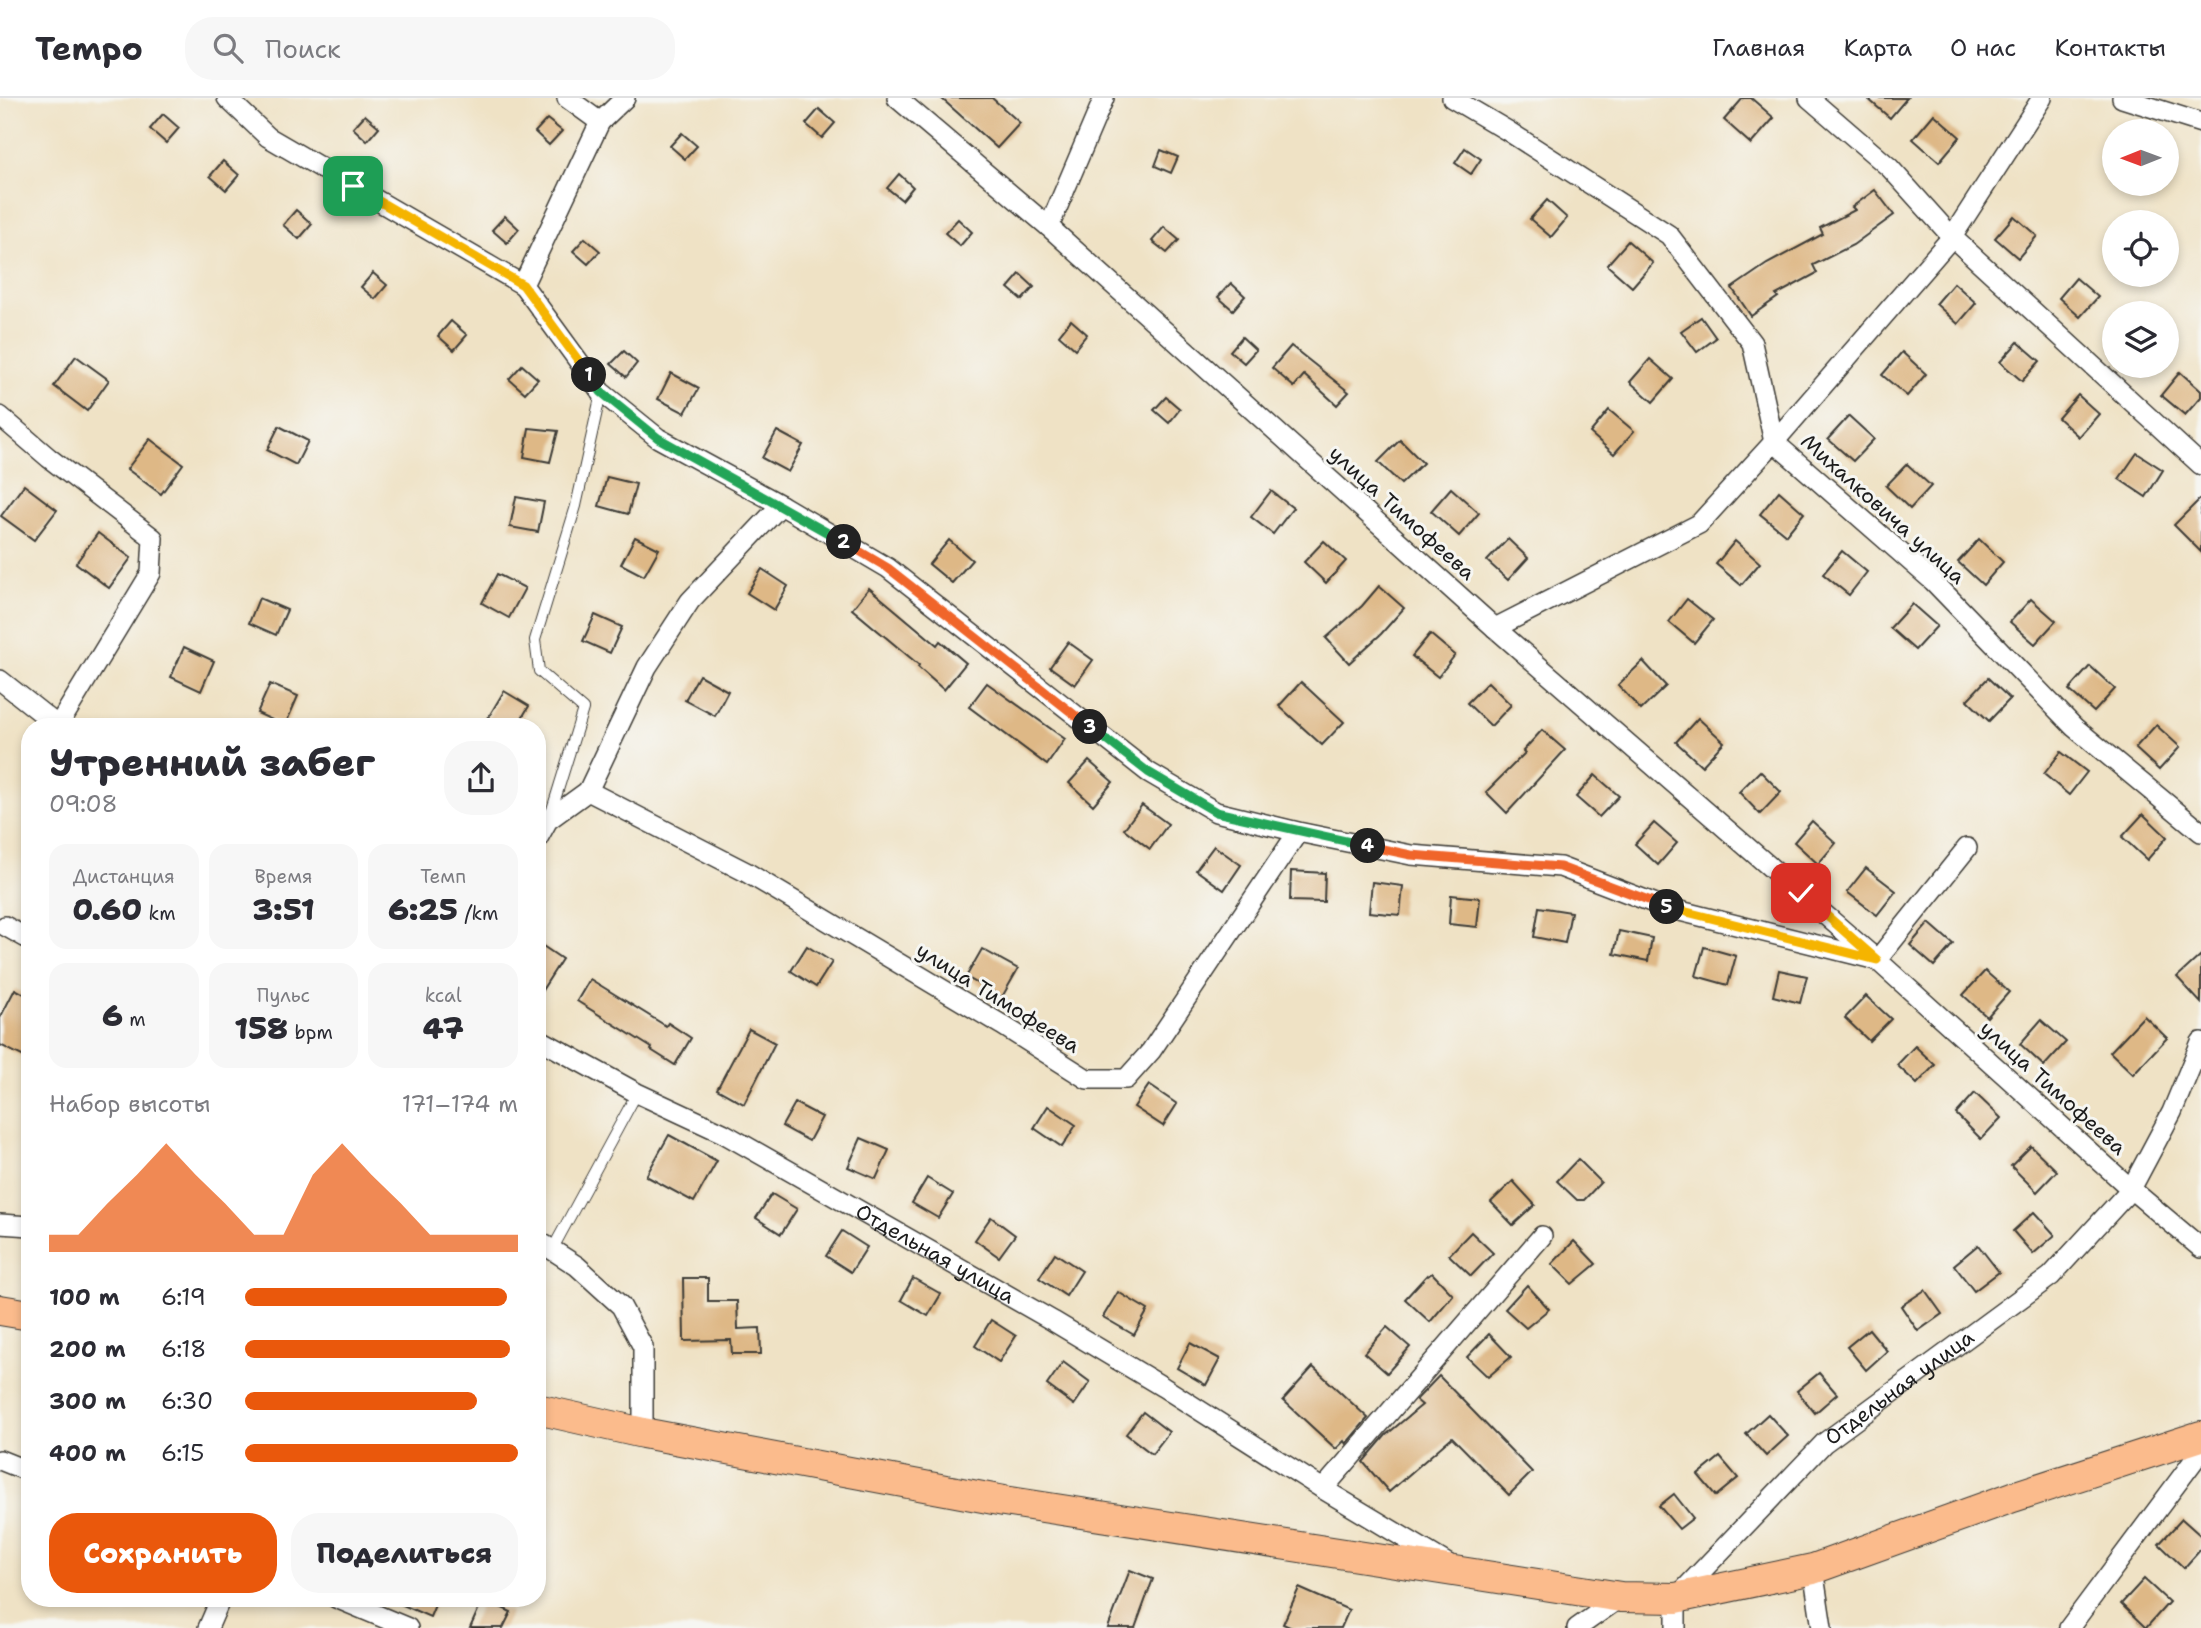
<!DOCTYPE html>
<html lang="ru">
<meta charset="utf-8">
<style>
body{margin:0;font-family:"Shantell Sans",sans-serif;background:#f7f7f7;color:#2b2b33;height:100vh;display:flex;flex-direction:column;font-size:26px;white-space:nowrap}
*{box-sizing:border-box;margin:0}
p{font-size:23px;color:#7c7c81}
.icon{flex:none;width:38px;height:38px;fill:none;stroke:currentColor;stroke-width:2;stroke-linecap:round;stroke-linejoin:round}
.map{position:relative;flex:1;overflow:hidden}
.details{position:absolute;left:21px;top:620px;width:525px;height:889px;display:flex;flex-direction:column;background:#fff;border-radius:28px;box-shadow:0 4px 10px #0003}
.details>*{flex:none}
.needle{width:46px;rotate:269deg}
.fabs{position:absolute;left:2102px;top:21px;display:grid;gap:14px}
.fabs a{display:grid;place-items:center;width:77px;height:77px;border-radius:50%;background:#fff;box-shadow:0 4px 10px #0003;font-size:35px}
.pin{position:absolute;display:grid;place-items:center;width:60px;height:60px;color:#fff;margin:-30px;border-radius:14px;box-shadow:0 4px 10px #0006}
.km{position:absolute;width:35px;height:35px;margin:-18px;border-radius:50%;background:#222;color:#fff;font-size:19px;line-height:35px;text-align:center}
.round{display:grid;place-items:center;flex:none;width:74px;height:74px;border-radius:28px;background:#f7f7f7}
.headline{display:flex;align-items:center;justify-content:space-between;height:119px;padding:0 28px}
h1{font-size:38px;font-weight:800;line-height:52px}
.figures{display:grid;grid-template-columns:repeat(3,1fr);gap:10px;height:119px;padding:7px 28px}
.figures div{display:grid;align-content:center;border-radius:18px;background:#f7f7f7;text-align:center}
.figures b{font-size:30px;font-weight:800}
.figures small{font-size:19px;font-weight:400}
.figures p{font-size:19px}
.chart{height:196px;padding:14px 28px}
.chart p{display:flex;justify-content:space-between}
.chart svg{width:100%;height:126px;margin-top:7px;fill:#ea580c;opacity:.7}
.primary-button{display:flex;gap:14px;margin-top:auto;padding:14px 28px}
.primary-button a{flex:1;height:80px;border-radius:28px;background:#ea580c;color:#fff;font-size:28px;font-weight:800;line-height:80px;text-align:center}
.primary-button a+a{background:#f7f7f7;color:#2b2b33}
ul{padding:0 28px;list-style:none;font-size:23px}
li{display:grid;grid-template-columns:112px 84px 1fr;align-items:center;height:52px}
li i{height:18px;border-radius:9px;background:#ea580c}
header{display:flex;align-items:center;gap:42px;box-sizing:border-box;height:98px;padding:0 35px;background:#fff;border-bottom:2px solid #e1e1e2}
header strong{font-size:33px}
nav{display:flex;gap:38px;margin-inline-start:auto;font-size:24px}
.search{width:490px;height:63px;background:#f7f7f7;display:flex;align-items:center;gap:18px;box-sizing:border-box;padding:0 24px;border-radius:28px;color:#7c7c81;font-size:26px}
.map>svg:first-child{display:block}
</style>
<header>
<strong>Tempo</strong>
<div class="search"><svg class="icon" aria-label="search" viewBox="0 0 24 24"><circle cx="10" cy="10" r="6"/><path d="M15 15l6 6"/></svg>Поиск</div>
<nav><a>Главная</a><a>Карта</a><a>О нас</a><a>Контакты</a></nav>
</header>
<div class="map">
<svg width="2201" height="1530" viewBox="0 0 2201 1530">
<rect width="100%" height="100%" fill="#f6f6f2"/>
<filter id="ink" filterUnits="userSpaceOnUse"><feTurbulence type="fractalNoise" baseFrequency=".0143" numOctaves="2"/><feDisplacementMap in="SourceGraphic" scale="14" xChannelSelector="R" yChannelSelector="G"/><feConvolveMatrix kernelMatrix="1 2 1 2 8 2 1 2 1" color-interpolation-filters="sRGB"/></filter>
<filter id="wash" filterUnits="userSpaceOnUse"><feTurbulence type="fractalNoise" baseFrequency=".00686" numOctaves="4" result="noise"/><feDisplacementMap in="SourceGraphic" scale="28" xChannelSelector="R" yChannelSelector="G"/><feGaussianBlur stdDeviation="1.57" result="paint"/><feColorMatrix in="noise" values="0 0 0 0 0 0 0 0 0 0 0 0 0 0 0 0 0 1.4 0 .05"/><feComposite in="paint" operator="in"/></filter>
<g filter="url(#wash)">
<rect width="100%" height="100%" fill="#efe2c5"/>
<g id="blocks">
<g fill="#deb886">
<path d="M941,0H992L1020,25L997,50Z"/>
<path d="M1743,0H1751L1774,20L1751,46L1724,22Z"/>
<path d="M1867,0H1907L1890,20Z"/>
<path d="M819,11L835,25L822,40L806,26Z"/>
<path d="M163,16L179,30L166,45L150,31Z"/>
<path d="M1934,16L1960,39L1939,64L1913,41Z"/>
<path d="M365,17L379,29L367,43L353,30Z"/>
<path d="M547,21L562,33L549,47L535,34Z"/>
<path d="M682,35L697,48L685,61L670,48Z"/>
<path d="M1465,50L1481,61L1471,76L1455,65Z"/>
<path d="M1161,52L1178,59L1171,75L1155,68Z"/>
<path d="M223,63L239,77L226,92L210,78Z"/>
<path d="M899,76L913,89L902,102L887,90Z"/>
<path d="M1875,92L1894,117L1853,147L1813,167L1817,175L1776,197L1778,199L1751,218L1732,190L1767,166L1823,136L1820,130L1855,112L1852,109Z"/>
<path d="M1547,102L1567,120L1551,139L1530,121Z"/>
<path d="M296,112L312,126L299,141L283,127Z"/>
<path d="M505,118L519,131L507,145L492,132Z"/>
<path d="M2014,118L2037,138L2018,160L1995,140Z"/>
<path d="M958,121L972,134L960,148L945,135Z"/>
<path d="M1164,129L1179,142L1167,155L1152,143Z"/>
<path d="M585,140L600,153L588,166L573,153Z"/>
<path d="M1628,143L1653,165L1632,189L1607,167Z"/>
<path d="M373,175L387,187L375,201L361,189Z"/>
<path d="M1020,176L1034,189L1022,202L1008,190Z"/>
<path d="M2076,180L2098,199L2080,219L2059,200Z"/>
<path d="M1231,185L1245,198L1233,212L1218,199Z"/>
<path d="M1954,185L1976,205L1958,226L1936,206Z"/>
<path d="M1701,219L1716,240L1697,254L1681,233Z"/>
<path d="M1071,222L1087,236L1075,251L1059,237Z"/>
<path d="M451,223L467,237L454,252L438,238Z"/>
<path d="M1242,239L1256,252L1244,265L1230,253Z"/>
<path d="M2018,244L2040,263L2022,283L2000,264Z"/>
<path d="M1291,248L1349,294L1337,307L1304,277L1294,289L1272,270Z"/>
<path d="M624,253L637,265L626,279L611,266Z"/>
<path d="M1902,254L1926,276L1907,298L1882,277Z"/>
<path d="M76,258L109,282L87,313L54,288Z"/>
<path d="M1650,261L1673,281L1653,304L1630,284Z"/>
<path d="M522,267L538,281L525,295L509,281Z"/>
<path d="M2180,274L2201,293V299L2185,317L2161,297Z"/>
<path d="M671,275L699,290L685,315L658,301Z"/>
<path d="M2078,297L2099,316L2079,339L2058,320Z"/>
<path d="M1166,299L1180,311L1169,325L1154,312Z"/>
<path d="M1609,312L1634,333L1614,356L1590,335Z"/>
<path d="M1849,318L1874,341L1853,363L1828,341Z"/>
<path d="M279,328L308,343L296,367L267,352Z"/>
<path d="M529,330L558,333L550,364L524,359Z"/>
<path d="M777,333L803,347L788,374L762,360Z"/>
<path d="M150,341L183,366L161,396L127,371Z"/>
<path d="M1400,342L1423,365L1401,386L1378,364Z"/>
<path d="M2137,355L2163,372L2146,399L2119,381Z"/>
<path d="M1907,366L1931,388L1910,411L1886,388Z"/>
<path d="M607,379L636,386L628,416L599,408Z"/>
<path d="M24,387L57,412L34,442L1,418Z"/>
<path d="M1451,390L1479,415L1459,438L1431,413Z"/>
<path d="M1271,393L1293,410L1273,436L1251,419Z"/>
<path d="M1779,393L1804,415L1786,437L1760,416Z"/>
<path d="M516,399L544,404L538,434L510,429Z"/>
<path d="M2201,400V454L2174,427Z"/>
<path d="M98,435L131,460L109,490L76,465Z"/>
<path d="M635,439L659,451L644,478L621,466Z"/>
<path d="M1508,441L1528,460L1508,482L1487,463Z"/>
<path d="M1979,441L2003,464L1983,487L1958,464Z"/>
<path d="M949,442L972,462L952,485L929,466Z"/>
<path d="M1324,443L1346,463L1326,485L1304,464Z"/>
<path d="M1735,443L1760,465L1741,487L1716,466Z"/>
<path d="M1842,453L1867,474L1849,497L1823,476Z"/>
<path d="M762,471L788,488L774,512L747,495Z"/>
<path d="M497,476L525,490L509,520L482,505Z"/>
<path d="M1379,488L1404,510L1381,536L1349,565L1326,540L1362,508Z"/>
<path d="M869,490L937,547L940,543L966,565L944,592L918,569L919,567L852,511Z"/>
<path d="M259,500L287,512L276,537L249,525Z"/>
<path d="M1687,501L1713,522L1694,545L1669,524Z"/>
<path d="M2031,501L2056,523L2035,546L2010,524Z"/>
<path d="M1912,506L1937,528L1915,552L1890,530Z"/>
<path d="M595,517L622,529L610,555L583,543Z"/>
<path d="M1430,536L1455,557L1438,579L1412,558Z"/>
<path d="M1068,544L1093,562L1075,587L1050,569Z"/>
<path d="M184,549L214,563L201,593L171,579Z"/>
<path d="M1643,563L1666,588L1641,612L1618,587Z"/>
<path d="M2090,568L2115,591L2094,614L2069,592Z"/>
<path d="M699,577L728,593L715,618L685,602Z"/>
<path d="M1988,580L2010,601L1989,623L1967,602Z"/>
<path d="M1301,584L1344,624L1322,647L1279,608Z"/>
<path d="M1488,584L1511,607L1491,628L1467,605Z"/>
<path d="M987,585L1065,641L1047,667L969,609Z"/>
<path d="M270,586L298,598L285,628L257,615Z"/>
<path d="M504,593L529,608L517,628H501L488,620Z"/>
<path d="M1698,620L1724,644L1702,668L1676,644Z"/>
<path d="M2156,627L2180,649L2159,672L2135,650Z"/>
<path d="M1542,632L1565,652L1507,715L1486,694L1525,655L1523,653Z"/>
<path d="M2061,654L2087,674L2069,697L2044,676Z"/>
<path d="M1089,663L1113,684L1093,707L1069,685Z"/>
<path d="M1760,673L1781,694L1760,716L1739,694Z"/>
<path d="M1595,677L1619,698L1599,719L1576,699Z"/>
<path d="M1142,707L1168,726L1150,751L1124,731Z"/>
<path d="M2143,716L2167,739L2147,762L2122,739Z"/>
<path d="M1812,723L1836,745L1818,766L1794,744Z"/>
<path d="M1654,725L1677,745L1658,767L1635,746Z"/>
<path d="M1214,748L1241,767L1224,792L1196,772Z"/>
<path d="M1866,770L1896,793L1877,817L1847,794Z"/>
<path d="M1291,773L1325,775L1324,804L1290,803Z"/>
<path d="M1372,784L1403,788L1400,817L1369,814Z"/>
<path d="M1451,797L1480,800L1477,829L1449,826Z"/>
<path d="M1539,809L1571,814L1565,845L1534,839Z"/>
<path d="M1929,825L1953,846L1934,868L1910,847Z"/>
<path d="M1619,833L1652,840L1648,863L1614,856Z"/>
<path d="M537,844L562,861L537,900Z"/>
<path d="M807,848L832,864L816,889L791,873Z"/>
<path d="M1704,849L1736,858L1728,887L1696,878Z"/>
<path d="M982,851L1018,871L1002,899L966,879Z"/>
<path d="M2201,857V905L2177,879Z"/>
<path d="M1779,872L1807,878L1800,905L1773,898Z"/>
<path d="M1985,873L2009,894L1987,919L1963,897Z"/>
<path d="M590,881L666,928L668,925L691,940L675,967L651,952L652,950L577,903Z"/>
<path d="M15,891L30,899V962L0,947V920Z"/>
<path d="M1866,898L1891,921L1869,943L1845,920Z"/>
<path d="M2144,918L2167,940L2133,976L2110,954Z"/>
<path d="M2041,922L2066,944L2044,968L2020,946Z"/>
<path d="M749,931L775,945L744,1006L717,991Z"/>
<path d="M1915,948L1935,967L1917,986L1897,967Z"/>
<path d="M1149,987L1177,1006L1163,1028L1134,1009Z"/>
<path d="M1975,995L2001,1020L1981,1041L1956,1016Z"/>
<path d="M795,1005L822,1019L809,1043L782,1028Z"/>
<path d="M1048,1008L1076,1027L1062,1049L1034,1030Z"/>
<path d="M669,1037L717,1063L694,1104L646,1078Z"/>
<path d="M861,1040L889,1052L876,1081L848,1069Z"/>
<path d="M2031,1048L2057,1073L2037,1094L2011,1068Z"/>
<path d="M1578,1061L1601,1084L1584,1102H1577L1557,1083Z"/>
<path d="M927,1080L953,1096L938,1120L912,1105Z"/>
<path d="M1513,1083L1535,1107L1513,1127L1491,1104Z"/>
<path d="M772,1096L797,1111L781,1136L756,1120Z"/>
<path d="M2034,1114L2055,1137L2033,1156L2013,1133Z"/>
<path d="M991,1119L1015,1137L999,1159L975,1142Z"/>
<path d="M842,1133L867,1149L851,1174L826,1158Z"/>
<path d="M1471,1134L1493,1155L1471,1178L1449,1157Z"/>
<path d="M1574,1143L1596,1166L1572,1186L1552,1166Z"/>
<path d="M1978,1147L1999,1174L1974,1193L1954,1167Z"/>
<path d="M1055,1155L1082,1173L1066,1198L1039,1180Z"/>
<path d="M1432,1175L1453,1197L1430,1224L1405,1201L1427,1177L1428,1178Z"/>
<path d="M683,1180H708V1203H737L738,1231L760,1230L761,1256H732L731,1242L684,1243Z"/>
<path d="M913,1180L941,1196L928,1218L901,1202Z"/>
<path d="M1527,1187L1549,1211L1526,1230L1505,1211Z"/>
<path d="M1925,1192L1942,1216L1918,1233L1901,1208Z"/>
<path d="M1118,1194L1148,1212L1134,1237L1103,1219Z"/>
<path d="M991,1222L1016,1238L999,1264L975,1248Z"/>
<path d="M1387,1229L1410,1249L1387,1275L1364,1255Z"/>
<path d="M1869,1231L1887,1253L1866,1272L1847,1249Z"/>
<path d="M1489,1236L1511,1259L1488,1279L1467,1259Z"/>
<path d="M1190,1245L1220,1261L1206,1287L1177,1270Z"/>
<path d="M1063,1264L1090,1284L1074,1307L1047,1287Z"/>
<path d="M1313,1269L1368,1320L1346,1346L1344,1343L1336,1351L1283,1302Z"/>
<path d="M1819,1275L1837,1296L1815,1315L1797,1293Z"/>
<path d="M1439,1278L1532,1374L1509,1397L1452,1339L1389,1394L1363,1364L1386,1337L1422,1307L1416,1302Z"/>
<path d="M1143,1314L1169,1334L1152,1356L1126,1336Z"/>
<path d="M1768,1316L1788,1338L1766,1358L1746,1336Z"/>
<path d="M1720,1359L1738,1380L1716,1398L1698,1377Z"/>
<path d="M1674,1396L1693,1420L1679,1431L1659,1408Z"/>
<path d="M2182,1421L2201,1438V1451L2184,1470L2159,1446Z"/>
<path d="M1130,1472L1153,1481L1135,1530H1108Z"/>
<path d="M2144,1481L2169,1504L2146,1530L2121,1506Z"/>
<path d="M1299,1490L1349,1512L1341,1530H1292L1283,1526Z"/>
<path d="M387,1500H438L430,1519Z"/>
<path d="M483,1501L511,1514L503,1530H470Z"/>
</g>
</g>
</g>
<g filter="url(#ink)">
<use href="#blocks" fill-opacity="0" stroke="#3c3a35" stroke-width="2"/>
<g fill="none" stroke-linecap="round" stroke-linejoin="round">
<g stroke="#3c3a35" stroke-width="12">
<g id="lane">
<path d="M550,718L583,611L539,573L535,542L576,408L601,295"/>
<path d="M552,1152L637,995"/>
</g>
</g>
<g stroke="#3c3a35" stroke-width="22">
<g id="street">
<path d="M227,0L268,39L523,187"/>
<path d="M567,0L600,24"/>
<path d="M625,0L600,24L523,187L601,294L658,340L781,407"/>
<path d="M897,0L1049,129L1495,530L1877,862L2131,1091L2201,1150"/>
<path d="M1452,0L1508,33L1669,137L1752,245L1774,344L1933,483L2074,629L2201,734"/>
<path d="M1809,0L1890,70L1952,139L2201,367"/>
<path d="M2122,0L2201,25"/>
<path d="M1049,129L1104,0"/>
<path d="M0,318L49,360L153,440L151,475L58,628L0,582"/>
<path d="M1495,530L1699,426L1774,344L1952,139L2042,0"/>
<path d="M1298,734L1216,714L1148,674L888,470L781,407L690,503L647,569L588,693L746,774L1002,927L1087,981H1126L1151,953L1298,734L1411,757L1560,769L1664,809L1877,862L1967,750"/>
<path d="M537,742L548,722L588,693"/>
<path d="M5,828L30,842"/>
<path id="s1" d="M537,940L637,995L723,1035L1053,1223L1163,1289L1323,1391L1448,1466"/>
<path d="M0,1126L30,1128"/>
<path d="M537,1142L577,1168L621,1208L643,1249V1335"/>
<path d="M0,1362L30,1374"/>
<path d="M1323,1391L1542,1138"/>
<path d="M1813,1471L1822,1530"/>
<path d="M336,1500L408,1530"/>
<path d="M208,1530L221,1500"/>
<path d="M1577,1530L1621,1499"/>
<path id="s2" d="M1676,1530V1500L1824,1345L2051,1178L2131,1091L2172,1014L2201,944"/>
<path d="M2069,1530L2201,1353"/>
</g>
</g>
<g stroke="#3c3a35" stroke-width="32">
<g id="primary">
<path d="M0,1212L30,1217"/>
<path d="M537,1311L643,1335L1004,1403L1621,1499L1676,1500L1813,1471L2013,1399L2201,1338"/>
</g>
</g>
<use href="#lane" stroke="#fff" stroke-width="10"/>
<use href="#street" stroke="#fff" stroke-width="19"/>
<use href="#primary" stroke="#fbbb8c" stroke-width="30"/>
</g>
</g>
<g fill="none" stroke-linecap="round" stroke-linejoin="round" filter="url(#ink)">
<g stroke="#fff" stroke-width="14">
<path id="split-1" d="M353,88L523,187L589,277"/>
</g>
<g stroke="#fff" stroke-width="14">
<path id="split-2" d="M589,277L601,294L658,340L844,444"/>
</g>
<g stroke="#fff" stroke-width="14">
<path id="split-3" d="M844,444L888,470L1090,629"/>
</g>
<g stroke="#fff" stroke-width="14">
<path id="split-4" d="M1090,629L1148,674L1216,714L1368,748"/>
</g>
<g stroke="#fff" stroke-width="14">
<path id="split-5" d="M1368,748L1411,757L1560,769L1667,809"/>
</g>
<g stroke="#fff" stroke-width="14">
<path id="split-6" d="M1667,809L1877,862L1801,795"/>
</g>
<use href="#split-1" stroke="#f5b400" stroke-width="9"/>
<use href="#split-2" stroke="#22a559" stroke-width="9"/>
<use href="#split-3" stroke="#f0652b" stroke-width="9"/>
<use href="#split-4" stroke="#22a559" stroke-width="9"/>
<use href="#split-5" stroke="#f0652b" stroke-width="9"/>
<use href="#split-6" stroke="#f5b400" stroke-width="9"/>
</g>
<g text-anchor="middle" stroke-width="6" stroke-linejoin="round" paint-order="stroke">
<g font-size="21" fill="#1c1c1c" stroke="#f6f6f2">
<text transform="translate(1883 411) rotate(42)" y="7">Михалковича улица</text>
<text transform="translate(1402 415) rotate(42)" y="7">улица Тимофеева</text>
<text transform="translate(998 900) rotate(32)" y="7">улица Тимофеева</text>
<text transform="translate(2053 990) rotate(42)" y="7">улица Тимофеева</text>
<text dy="7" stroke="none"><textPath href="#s1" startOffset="453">Отдельная улица</textPath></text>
<text dy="7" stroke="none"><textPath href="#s2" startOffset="338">Отдельная улица</textPath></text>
</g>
</g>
</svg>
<div class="fabs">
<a><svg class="needle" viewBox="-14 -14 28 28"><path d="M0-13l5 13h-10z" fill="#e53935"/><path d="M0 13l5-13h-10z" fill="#7c7c81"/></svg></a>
<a><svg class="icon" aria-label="locate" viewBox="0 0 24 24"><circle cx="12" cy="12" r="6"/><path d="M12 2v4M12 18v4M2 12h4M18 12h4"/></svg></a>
<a><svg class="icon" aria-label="layers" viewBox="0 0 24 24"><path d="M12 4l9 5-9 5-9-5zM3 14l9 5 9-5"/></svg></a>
</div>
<div class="pin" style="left:353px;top:88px;background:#1e9e55"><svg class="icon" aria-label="arrive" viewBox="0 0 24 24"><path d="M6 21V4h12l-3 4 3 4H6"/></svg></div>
<div class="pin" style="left:1801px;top:795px;background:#d93025"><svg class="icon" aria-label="check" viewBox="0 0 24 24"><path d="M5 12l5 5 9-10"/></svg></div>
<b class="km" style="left:589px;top:277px">1</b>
<b class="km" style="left:844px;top:444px">2</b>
<b class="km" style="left:1090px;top:629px">3</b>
<b class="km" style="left:1368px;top:748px">4</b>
<b class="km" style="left:1667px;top:809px">5</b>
<section class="details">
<div class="headline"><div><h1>Утренний забег</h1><p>09:08</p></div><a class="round"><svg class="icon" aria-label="share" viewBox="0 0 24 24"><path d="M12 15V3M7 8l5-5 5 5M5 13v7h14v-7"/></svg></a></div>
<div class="figures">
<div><p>Дистанция</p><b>0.60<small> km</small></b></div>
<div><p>Время</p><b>3:51</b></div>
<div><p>Темп</p><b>6:25<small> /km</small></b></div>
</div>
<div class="figures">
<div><b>6<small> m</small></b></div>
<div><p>Пульс</p><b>158<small> bpm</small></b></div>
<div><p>kcal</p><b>47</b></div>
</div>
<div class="chart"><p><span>Набор высоты</span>171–174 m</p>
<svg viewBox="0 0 160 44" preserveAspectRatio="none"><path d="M0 44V38L10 38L20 27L30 17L40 6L50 17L60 27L70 38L80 38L90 17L100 6L110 17L120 27L130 38L140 38L150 38L160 38V44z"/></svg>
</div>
<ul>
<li><b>100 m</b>6:19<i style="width:96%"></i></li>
<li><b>200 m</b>6:18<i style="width:97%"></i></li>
<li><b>300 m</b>6:30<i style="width:85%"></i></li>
<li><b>400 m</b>6:15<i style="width:100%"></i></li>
</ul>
<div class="primary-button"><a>Сохранить</a><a>Поделиться</a></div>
</section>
</div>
